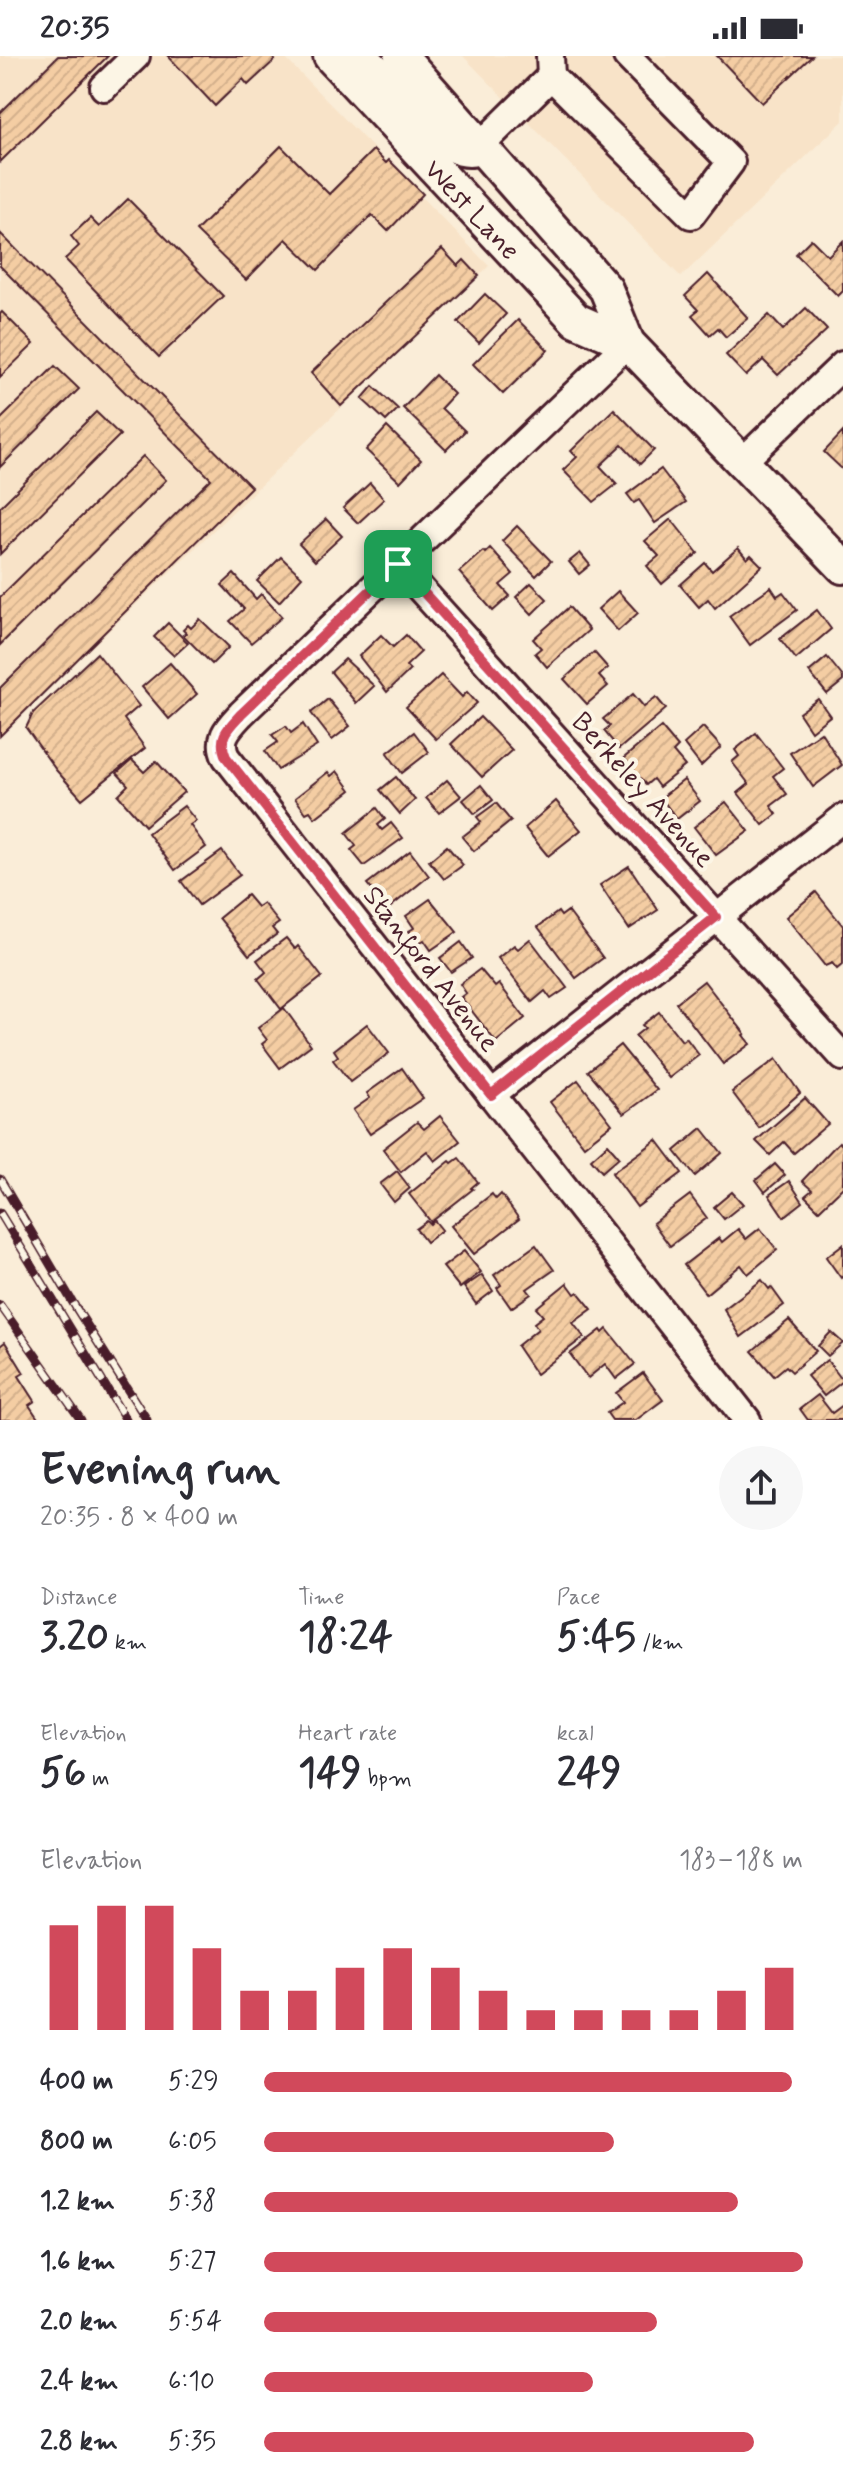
<!DOCTYPE html>
<meta charset="utf-8">
<style>
body{margin:0;font-family:Mynerve,sans-serif;background:#f7f7f7;color:#2b2b33;height:100vh;display:flex;flex-direction:column;font-size:30px;white-space:nowrap}
*{box-sizing:border-box;margin:0}
p{font-size:26px;color:#7c7c81}
.icon{flex:none;width:44px;height:44px;fill:none;stroke:currentColor;stroke-width:2;stroke-linecap:round;stroke-linejoin:round}
.map{position:relative;height:1364px;overflow:hidden}
.panel{display:flex;flex-direction:column;background:#fff;flex:1}
.panel>*{flex:none}
.pin{position:absolute;display:grid;place-items:center;width:68px;height:68px;color:#fff;margin:-34px;border-radius:16px;box-shadow:0 4px 12px #0006}
.round{display:grid;place-items:center;flex:none;width:84px;height:84px;border-radius:42px;background:#f7f7f7}
.headline{display:flex;align-items:center;justify-content:space-between;height:136px;padding:0 40px}
h1{font-size:44px;font-weight:700;line-height:60px}
.metrics{display:grid;grid-template-columns:repeat(3,1fr);gap:12px;height:136px;padding:8px 40px}
.metrics div{display:grid;align-content:center}
.metrics b{font-size:40px;font-weight:700}
.metrics small{font-size:22px;font-weight:400}
.metrics p{font-size:22px}
.chart{height:224px;padding:16px 40px}
.chart p{display:flex;justify-content:space-between}
.chart svg{width:100%;height:144px;margin-top:8px;stroke:#d1495b;stroke-width:6}
ul{padding:0 40px;list-style:none;font-size:26px}
li{display:grid;grid-template-columns:128px 96px 1fr;align-items:center;height:60px}
li i{height:20px;border-radius:10px;background:#d1495b}
.status{display:flex;justify-content:space-between;align-items:center;height:56px;padding:0 40px;background:#fff;direction:ltr}
.status svg{height:22px;fill:currentColor}
.map>svg:first-child{display:block}
</style>
<div class="status"><b>20:35</b><svg viewBox="0 0 49 12"><path d="M0 12V9h3v3zM5 12V6h3v6zM10 12V3h3v9zM15 12V0h3v12zM26 1h20v11H26zM47 4h2v5h-2z"/></svg></div>
<div class="map">
<svg width="843" height="1364" viewBox="0 0 843 1364">
<defs>
<pattern id="building-hatch" width="6" height="6" patternUnits="userSpaceOnUse" patternTransform="scale(2)"><rect width="6" height="6" fill="#f4cda3"/><path d="M-1 1l2-2M0 6l6-6M5 7l2-2" fill="none" stroke="#d3b08c"/></pattern>
</defs>
<rect width="100%" height="100%" fill="#faedd8"/>
<filter id="ink" filterUnits="userSpaceOnUse"><feTurbulence type="fractalNoise" baseFrequency=".0125" numOctaves="2"/><feDisplacementMap in="SourceGraphic" scale="16" xChannelSelector="R" yChannelSelector="G"/><feConvolveMatrix kernelMatrix="1 2 1 2 8 2 1 2 1" color-interpolation-filters="sRGB"/></filter>
<g filter="url(#ink)">
<g fill="#f8e3c8">
<path d="M0,0H283L489,210L0,679Z"/>
<path d="M463,0H843V65L681,221Z"/>
</g>
<g fill="url(#building-hatch)" stroke="#4a1f2b" stroke-width="2">
<path d="M58,0H108L0,106V57Z"/>
<path d="M168,0H271L275,4L248,29L243,23L215,50Z"/>
<path d="M717,0H812L762,47Z"/>
<path d="M281,90L329,138L373,94L386,107L389,104L423,138L388,175L372,159L318,214L286,183L246,224L196,175Z"/>
<path d="M128,143L223,240L159,301L65,203L79,190L71,180L90,162L99,171Z"/>
<path d="M0,177L251,431L0,680V632L211,423L0,210Z"/>
<path d="M811,183L828,200L843,185V235L838,240L796,198Z"/>
<path d="M442,193L458,210L464,204L479,220L341,350L311,317Z"/>
<path d="M708,218L748,262L726,281L718,272L710,279L692,259L698,254L685,240Z"/>
<path d="M485,238L506,258L479,287L458,266Z"/>
<path d="M806,252L827,274L778,319L763,304L746,320L726,299L769,259L783,274Z"/>
<path d="M2,256L34,288L0,321V258Z"/>
<path d="M518,264L548,294L503,338L473,308Z"/>
<path d="M55,310L79,333L0,411V364Z"/>
<path d="M435,319L454,338L441,352L465,375L446,394L403,352Z"/>
<path d="M373,330L398,353L386,365L362,343Z"/>
<path d="M614,353L654,394L640,408L622,389L600,410L617,428L594,446L563,414L577,401L571,395Z"/>
<path d="M96,356L120,379L0,498V451Z"/>
<path d="M387,371L421,404L400,426L366,394Z"/>
<path d="M843,376V414L824,396Z"/>
<path d="M143,400L166,424L0,589V541Z"/>
<path d="M661,413L686,446L655,467L639,444L634,447L627,438Z"/>
<path d="M370,427L384,443L358,467L343,452Z"/>
<path d="M326,463L342,480L315,505L299,488Z"/>
<path d="M671,463L698,497L662,528L647,510L659,500L645,485Z"/>
<path d="M517,470L551,505L536,520L502,485Z"/>
<path d="M490,492L513,518L500,529L510,540L493,555L459,516L483,495L485,497Z"/>
<path d="M738,492L747,503L751,499L762,510L715,552L708,543L699,551L680,529L705,507L712,515Z"/>
<path d="M580,497L590,509L579,518L569,506Z"/>
<path d="M281,501L302,521L279,546L257,525Z"/>
<path d="M234,518L256,543L261,538L282,561L251,587L230,565L244,553L222,529Z"/>
<path d="M531,527L547,543L532,558L516,541Z"/>
<path d="M771,531L777,540L783,536L797,554L750,589L729,560Z"/>
<path d="M618,535L638,557L618,575L598,553Z"/>
<path d="M569,551L589,574L547,611L535,597L541,592L533,583Z"/>
<path d="M817,554L831,573L796,603L780,583Z"/>
<path d="M200,563L229,591L212,608L183,579L186,577L183,574L188,569L191,572Z"/>
<path d="M168,567L188,587L174,600L154,581Z"/>
<path d="M381,579L393,591L406,579L421,596L406,610L410,614L387,636L359,600Z"/>
<path d="M594,596L608,612L599,620L608,630L587,648L564,623Z"/>
<path d="M97,597L139,650L124,663L145,692L82,743L56,714L26,672L33,657Z"/>
<path d="M827,601L843,621V625L827,638L809,616Z"/>
<path d="M345,603L374,630L356,647L331,616Z"/>
<path d="M170,607L197,638L169,663L142,631Z"/>
<path d="M441,619L462,641L467,636L477,647L436,683L406,651Z"/>
<path d="M633,638L644,651L656,641L666,653L619,693L604,675L610,670L603,663Z"/>
<path d="M328,643L350,670L332,684L311,657Z"/>
<path d="M818,643L830,660L811,675L799,657Z"/>
<path d="M480,661L512,694L482,721L451,688Z"/>
<path d="M303,668L317,690L278,714L265,695L278,686L272,679L286,670L291,677Z"/>
<path d="M661,671L678,691L673,696L685,710L659,731L653,723L646,729L624,702Z"/>
<path d="M703,671L721,691L701,710L684,688Z"/>
<path d="M414,676L429,696L402,717L387,697Z"/>
<path d="M821,676L842,709L813,731L790,697Z"/>
<path d="M756,677L783,712L773,720L787,738L771,750L777,758L763,769L738,737L749,728L732,706L739,700L735,694Z"/>
<path d="M132,704L144,716L156,705L184,736L145,770L118,739L128,729L117,717Z"/>
<path d="M337,715L351,734L315,762L310,755L306,757L295,742L328,716L331,720Z"/>
<path d="M396,721L415,744L400,758L380,734Z"/>
<path d="M447,724L461,740L439,757L426,742Z"/>
<path d="M684,724L700,745L677,763L661,742Z"/>
<path d="M481,729L493,744L475,758L463,744Z"/>
<path d="M556,745L581,774L548,800L525,772Z"/>
<path d="M726,746L749,775L716,799L694,771Z"/>
<path d="M496,747L511,765L474,795L462,781L481,766L477,761Z"/>
<path d="M184,750L196,765L190,769L206,791L175,814L148,777Z"/>
<path d="M377,752L385,763L378,769L382,774L391,767L403,782L364,810L351,794L356,790L346,777Z"/>
<path d="M447,790L463,809L444,823L429,805Z"/>
<path d="M222,795L240,819L199,849L181,825Z"/>
<path d="M410,795L429,820L383,857L373,844L377,840L367,828Z"/>
<path d="M629,810L658,854L629,873L600,829Z"/>
<path d="M816,836L843,870V908L837,913L832,907L825,910L786,861Z"/>
<path d="M247,839L257,851L263,847L279,867L272,872L277,878L249,899L219,862Z"/>
<path d="M430,843L457,876L431,894L424,884L419,887L409,875L414,872L406,860Z"/>
<path d="M568,855L603,902L576,922L538,871L558,856L561,860Z"/>
<path d="M286,882L295,893L298,890L322,921L281,953L258,923L266,916L257,904Z"/>
<path d="M530,883L567,932L551,943L545,935L532,946L498,902L514,889L518,893Z"/>
<path d="M461,886L472,902L451,916L440,902Z"/>
<path d="M480,913L495,931L499,928L525,962L496,986L461,941L466,937L460,928Z"/>
<path d="M704,925L745,978L743,979L750,988L723,1008L676,947Z"/>
<path d="M284,952L311,989L280,1012L262,988L267,984L258,972Z"/>
<path d="M659,956L682,985L686,982L699,999L669,1022L635,980L645,972L642,969Z"/>
<path d="M367,968L389,997L350,1026L333,1004L338,1000L334,994Z"/>
<path d="M620,989L657,1034L624,1058L588,1015Z"/>
<path d="M776,1003L800,1037L759,1072L732,1036Z"/>
<path d="M402,1012L423,1042L370,1078L353,1054L370,1042L367,1037Z"/>
<path d="M578,1024L612,1068L584,1090L550,1046Z"/>
<path d="M805,1042L828,1068L794,1097L784,1086L770,1099L756,1085Z"/>
<path d="M440,1060L460,1085L435,1105L427,1095L401,1116L383,1093L417,1066L424,1073Z"/>
<path d="M702,1072L722,1097L695,1120L675,1095Z"/>
<path d="M657,1084L682,1117L637,1151L612,1117Z"/>
<path d="M839,1086L843,1090V1131L819,1154L805,1140L812,1134L802,1125Z"/>
<path d="M608,1088L619,1101L602,1116L591,1103Z"/>
<path d="M459,1102L478,1126L471,1132L473,1133L431,1166L409,1138L450,1105L452,1107Z"/>
<path d="M775,1108L785,1119L765,1136L756,1124Z"/>
<path d="M397,1115L410,1132L394,1146L380,1128Z"/>
<path d="M789,1125L803,1146L784,1161L769,1139Z"/>
<path d="M732,1136L743,1148L724,1163L714,1151Z"/>
<path d="M492,1138L496,1143L501,1138L519,1163L474,1198L451,1170Z"/>
<path d="M690,1139L707,1162L670,1190L653,1167Z"/>
<path d="M434,1164L442,1174L426,1186L416,1173L427,1165L430,1168Z"/>
<path d="M760,1172L777,1194L748,1218L741,1209L706,1238L684,1209L719,1182L722,1186L738,1173L746,1183Z"/>
<path d="M843,1188V1220L841,1222L826,1201Z"/>
<path d="M536,1189L554,1214L527,1233L531,1238L511,1252L497,1232L501,1229L494,1219Z"/>
<path d="M464,1195L481,1216L460,1232L443,1211Z"/>
<path d="M482,1219L493,1235L476,1248L464,1231Z"/>
<path d="M762,1224L769,1233L771,1231L784,1249L741,1281L724,1253Z"/>
<path d="M567,1227L575,1238L578,1236L592,1253L573,1267L584,1281L536,1318L517,1290L538,1273L534,1267L543,1260L536,1252Z"/>
<path d="M789,1264L816,1295L792,1316L786,1310L774,1320L752,1295Z"/>
<path d="M607,1273L635,1308L616,1323L605,1308L588,1322L570,1298L601,1274L603,1277Z"/>
<path d="M831,1276L843,1287L828,1300L818,1290Z"/>
<path d="M5,1286L24,1317L19,1320L35,1345L29,1349L39,1364H0V1290Z"/>
<path d="M827,1304L843,1325L824,1340L807,1320Z"/>
<path d="M643,1317L663,1344L636,1364H612L607,1357L623,1346L616,1337Z"/>
<path d="M818,1339L832,1357L843,1349V1364H808L800,1353Z"/>
</g>
<g fill="none" stroke-linecap="round" stroke-linejoin="round">
<g stroke="#4a1f2b" stroke-width="32">
<g id="minor">
<path d="M550,0L551,20L691,159L731,106L627,0"/>
<path d="M104,31L136,0"/>
<path d="M480,90L551,20"/>
<path d="M628,287L241,658C228,672 217,682 226,701L747,1364"/>
<path d="M741,407L843,309"/>
<path d="M398,508L843,1001"/>
<path d="M491,1039L843,762"/>
</g>
</g>
<g stroke="#4a1f2b" stroke-width="38">
<g id="major">
<path d="M330,0L576,264L628,287"/>
<path d="M361,0C382,20 439,87 462,93C470,95 474,94 480,90"/>
<path d="M401,0L606,233L628,287L843,511"/>
</g>
</g>
<use href="#minor" stroke="#fcf5e5" stroke-width="26"/>
<use href="#major" stroke="#fcf5e5" stroke-width="32"/>
<g stroke="#4a1f2b" stroke-width="9">
<g id="rail">
<path d="M0,1123L76,1252L147,1364"/>
<path d="M0,1157L126,1364"/>
<path d="M0,1249L81,1364"/>
</g>
</g>
<use href="#rail" stroke="#fcf5e5" stroke-width="6" stroke-dasharray="18" stroke-linecap="butt"/>
</g>
</g>
<g fill="none" stroke-linecap="round" stroke-linejoin="round" filter="url(#ink)">
<g stroke="#fff" stroke-width="16">
<path id="route" d="M398,508L716,861L491,1039L226,701C217,681 228,672 241,658Z"/>
</g>
<use href="#route" stroke="#d1495b" stroke-width="10"/>
</g>
<g text-anchor="middle" stroke-width="8" stroke-linejoin="round" paint-order="stroke">
<g font-size="28" fill="#4a1f2b" stroke="#fcf5e5">
<text transform="translate(473 153) rotate(47)" y="10">West Lane</text>
<text transform="translate(644 733) rotate(48)" y="10">Berkeley Avenue</text>
<text transform="translate(432 912) rotate(52)" y="10">Stanford Avenue</text>
</g>
</g>
</svg>
<div class="pin" style="left:398px;top:508px;background:#1e9e55"><svg class="icon" aria-label="arrive" viewBox="0 0 24 24"><path d="M6 21V4h12l-3 4 3 4H6"/></svg></div>
</div>
<section class="panel">
<div class="headline"><div><h1>Evening run</h1><p>20:35 · 8 × 400 m</p></div><a class="round"><svg class="icon" aria-label="share" viewBox="0 0 24 24"><path d="M12 15V3M7 8l5-5 5 5M5 13v7h14v-7"/></svg></a></div>
<div class="metrics">
<div><p>Distance</p><b>3.20<small> km</small></b></div>
<div><p>Time</p><b>18:24</b></div>
<div><p>Pace</p><b>5:45<small> /km</small></b></div>
</div>
<div class="metrics">
<div><p>Elevation</p><b>56<small> m</small></b></div>
<div><p>Heart rate</p><b>149<small> bpm</small></b></div>
<div><p>kcal</p><b>249</b></div>
</div>
<div class="chart"><p><span>Elevation</span>183–188 m</p>
<svg viewBox="0 0 160 44" preserveAspectRatio="none"><path d="M5 44V12M15 44V6M25 44V6M35 44V19M45 44V32M55 44V32M65 44V25M75 44V19M85 44V25M95 44V32M105 44V38M115 44V38M125 44V38M135 44V38M145 44V32M155 44V25"/></svg>
</div>
<ul>
<li><b>400 m</b>5:29<i style="width:98%"></i></li>
<li><b>800 m</b>6:05<i style="width:65%"></i></li>
<li><b>1.2 km</b>5:38<i style="width:88%"></i></li>
<li><b>1.6 km</b>5:27<i style="width:100%"></i></li>
<li><b>2.0 km</b>5:54<i style="width:73%"></i></li>
<li><b>2.4 km</b>6:10<i style="width:61%"></i></li>
<li><b>2.8 km</b>5:35<i style="width:91%"></i></li>
</ul>
</section>
